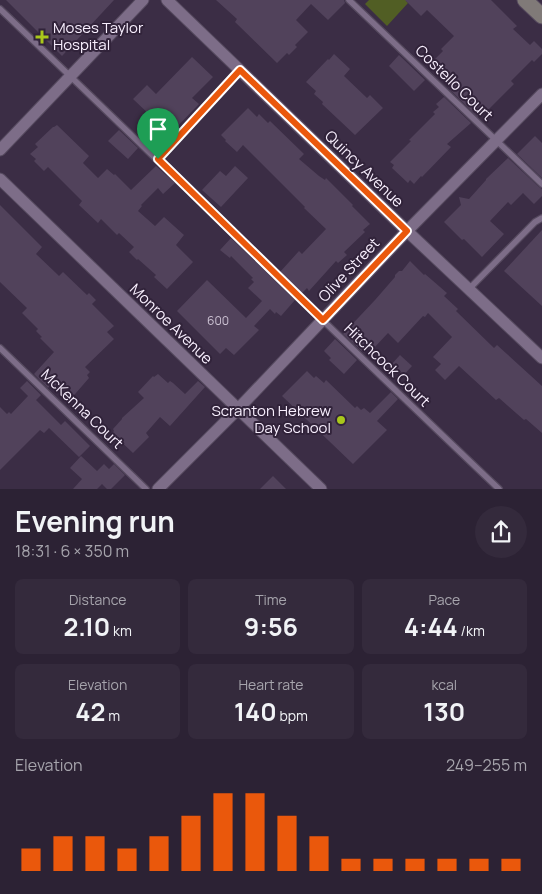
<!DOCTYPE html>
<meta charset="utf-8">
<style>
body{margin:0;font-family:Manrope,sans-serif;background:#342a3c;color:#f1f3f6;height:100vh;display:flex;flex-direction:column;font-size:19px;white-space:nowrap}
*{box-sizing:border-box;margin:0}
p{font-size:16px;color:#a6a4ac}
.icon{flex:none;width:28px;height:28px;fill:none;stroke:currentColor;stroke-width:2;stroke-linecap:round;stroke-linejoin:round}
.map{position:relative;height:489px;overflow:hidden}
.panel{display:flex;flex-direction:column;background:#2c2234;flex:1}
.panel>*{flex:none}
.pin{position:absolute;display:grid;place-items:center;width:42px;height:42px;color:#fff;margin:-51px -21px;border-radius:50% 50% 50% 0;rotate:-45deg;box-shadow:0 0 5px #0007}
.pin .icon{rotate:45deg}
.round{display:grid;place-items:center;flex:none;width:52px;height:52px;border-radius:26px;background:#342a3c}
.summary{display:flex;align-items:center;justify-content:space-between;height:85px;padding:0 15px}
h1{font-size:28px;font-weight:700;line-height:38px}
.figures{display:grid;grid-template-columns:repeat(3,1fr);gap:8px;height:85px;padding:5px 15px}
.figures div{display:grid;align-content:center;border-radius:8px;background:#342a3c;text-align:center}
.figures b{font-size:25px;font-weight:700}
.figures small{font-size:14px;font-weight:400}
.figures p{font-size:14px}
.chart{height:140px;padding:10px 15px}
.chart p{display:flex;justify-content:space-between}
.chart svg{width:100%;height:90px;margin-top:5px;stroke:#ea580c;stroke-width:6}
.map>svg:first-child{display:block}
</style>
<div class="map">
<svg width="542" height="489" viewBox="0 0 542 489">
<rect width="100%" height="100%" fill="#3b2d45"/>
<path fill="#515e24" d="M369,0H406V1L408,3L387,26L365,4Z"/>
<g fill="#51425b">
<path d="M6,0H114L62,56Z"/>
<path d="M216,0H344L345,3L328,20L311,4L296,20L308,32L295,45L297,47L289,55L287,53L277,63L235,22L237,19Z"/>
<path d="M405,0H491L517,26L513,29L530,45L534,41L542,49V54L534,62L532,60L511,81L514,84L485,113L483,112L478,117L450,90L452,88L429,65L443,51L441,49L454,36L427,10L421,16Z"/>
<path d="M334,54L350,69L344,76L367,98L370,95L383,108L355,135L322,104L323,102L314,94L316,91L306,82L328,59L329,60Z"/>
<path d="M399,55L425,80L414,91L389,66Z"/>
<path d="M192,57L213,77L192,98L199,104L170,134L133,99L147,85L156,94Z"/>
<path d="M444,97L471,123L447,144L451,147L422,177L421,176L414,184L410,180L408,183L392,168L394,165L390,162L411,141L409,140L435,114L433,112L439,107L436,104Z"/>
<path d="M248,108L257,117L259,114L268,123L270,121L304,154L299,159L319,176L325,180L326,178L353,205L352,206L370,224L363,230L365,232L344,252L347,255L338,263L336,261L309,291L307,288L302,293L280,272L299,251L302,254L326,229L304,208L305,207L243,145L237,152L225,141L226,140L221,135Z"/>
<path d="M57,125L89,156L83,163L98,178L107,169L114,175L115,174L131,190L156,166L175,183L163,194L158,188L141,205L142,206L138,211L155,226L164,217L184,235L176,245L193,262L167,289L154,277L156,275L138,259L137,260L129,252L134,247L119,233L117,235L101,219L98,223L79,205L82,201L48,167L44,171L34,161L36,159L30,154L38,147L35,144L53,127H54Z"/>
<path d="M119,130L138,148L128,159L108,141Z"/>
<path d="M535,136L542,143V178L517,154Z"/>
<path d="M508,158L539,187L542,189V196L534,204L523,193L511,205L508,202L490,221L504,234L482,257L464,239L462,240L444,222L461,205L459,197L469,199L486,180V179Z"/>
<path d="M235,166L248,178L221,207L202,190L220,171L226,176Z"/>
<path d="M0,205L42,247L36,254L57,274L59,276L63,272L87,295L89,293L96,300L92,304L114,326L107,332L114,339L85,367L90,372L87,375L89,378L69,401L51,384L48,388L34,374L54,352L40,338L42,337L36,331L38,329L22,313L27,308L0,282Z"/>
<path d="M542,230V306L504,271Z"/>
<path d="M231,238L295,300L281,316L276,312L275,314L270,309L254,326L259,330L234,355L226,348L220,354L177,311L207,280L246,318L262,301L248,288L254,282L251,279L253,278L231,256L230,258L220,250Z"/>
<path d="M410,261L424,275L425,274L447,293L444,296L458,309L456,311L494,348L497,345L542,386V433L526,419L524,420L499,398L496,400L459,366L445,380L435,370L441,364L433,357L452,337L428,313L425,317L423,316L398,343L388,333L373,349L370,346L364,353L343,334L375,300L395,277V275L399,271H402Z"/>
<path d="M335,339L357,360L344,374L329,360L331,358L324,351Z"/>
<path d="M400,355L412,366L402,377L390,366Z"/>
<path d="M307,371L314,378L316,376L324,383L326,380L355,408L357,406L361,410L364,408L370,413L391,392L398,399L377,421L387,430L353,464L282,396Z"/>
<path d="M158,374L168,383L170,381L173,383L185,394L198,381L205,387L170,426L160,417L146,433L149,437L133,453L112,433L114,431L113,429L122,419V418L144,398L138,392L153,376L154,377Z"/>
<path d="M27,381L41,395L36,400L61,425L65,421L90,446L79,457L49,428L44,433L40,430L0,470V407L7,414L9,412L11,414L28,396L20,388Z"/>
<path d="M81,456L97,471L104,464L109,469L114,464L125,475L111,489H107L102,484L97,489H73L82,479L70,468Z"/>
<path d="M273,476L286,489H260Z"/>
</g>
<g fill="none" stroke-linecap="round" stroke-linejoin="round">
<g stroke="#55495e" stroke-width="8">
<g id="lane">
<path d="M349,0L542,184"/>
<path d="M0,9C167,168 331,330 499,489"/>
<path d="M157,159L240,70"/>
<path d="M469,289L535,222L542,218"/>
<path d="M0,348L146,489"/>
</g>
</g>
<g stroke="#55495e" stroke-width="13">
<g id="street">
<path d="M167,0L407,231L542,358"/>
<path d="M0,150L143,0"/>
<path d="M0,179L321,489"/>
<path d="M158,489L238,409L407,231L542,94"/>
</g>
</g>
<g stroke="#55495e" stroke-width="17">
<path id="secondary" d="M525,0L542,16"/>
</g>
<use href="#lane" stroke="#7d6d88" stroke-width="5.5"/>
<use href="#street" stroke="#7d6d88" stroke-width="11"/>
<use href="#secondary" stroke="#807a78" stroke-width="15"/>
</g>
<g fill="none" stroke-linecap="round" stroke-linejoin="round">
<g stroke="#fff" stroke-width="10">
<path id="route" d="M240,70L407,231L323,320L158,159Z"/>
</g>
<use href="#route" stroke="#ea580c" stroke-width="6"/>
</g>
<g fill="#a9c71b" stroke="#31233a" stroke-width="2">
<path d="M39.5 29.5h5v5h5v5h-5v5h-5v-5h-5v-5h5z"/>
<circle cx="341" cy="420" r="5"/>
</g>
<g text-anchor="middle" stroke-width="4" stroke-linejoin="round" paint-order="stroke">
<g font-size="12" fill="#cec4d5">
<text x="218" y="325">600</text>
</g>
<g font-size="15" fill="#f8effe" stroke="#31233a" text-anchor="start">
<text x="53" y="33">Moses Taylor<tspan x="53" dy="17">Hospital</tspan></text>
<text x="331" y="416" text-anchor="end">Scranton Hebrew<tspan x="331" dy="17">Day School</tspan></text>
</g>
<g font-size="15" fill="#f8effe" stroke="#31233a">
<text transform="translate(454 83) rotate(44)" y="5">Costello Court</text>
<text transform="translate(364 169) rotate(44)" y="5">Quincy Avenue</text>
<text transform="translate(349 270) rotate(-47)" y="5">Olive Street</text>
<text transform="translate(171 324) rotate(44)" y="5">Monroe Avenue</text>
<text transform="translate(387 365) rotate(44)" y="5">Hitchcock Court</text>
<text transform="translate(82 409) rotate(44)" y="5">McKenna Court</text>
</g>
</g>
</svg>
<div class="pin" style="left:158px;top:159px;background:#1e9e55"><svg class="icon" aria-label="arrive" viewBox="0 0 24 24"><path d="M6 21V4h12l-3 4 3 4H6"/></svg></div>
</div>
<section class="panel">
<div class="summary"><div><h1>Evening run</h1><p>18:31 · 6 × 350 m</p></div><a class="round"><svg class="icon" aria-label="share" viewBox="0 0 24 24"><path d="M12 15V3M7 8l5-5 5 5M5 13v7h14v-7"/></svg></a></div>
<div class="figures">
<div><p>Distance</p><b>2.10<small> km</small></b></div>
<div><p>Time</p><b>9:56</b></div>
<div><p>Pace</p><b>4:44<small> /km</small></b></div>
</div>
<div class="figures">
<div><p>Elevation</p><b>42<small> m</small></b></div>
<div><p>Heart rate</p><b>140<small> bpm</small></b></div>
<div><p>kcal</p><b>130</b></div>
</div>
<div class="chart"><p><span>Elevation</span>249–255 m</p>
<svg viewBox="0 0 160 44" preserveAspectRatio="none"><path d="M5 44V33M15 44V27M25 44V27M35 44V33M45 44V27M55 44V17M65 44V6M75 44V6M85 44V17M95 44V27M105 44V38M115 44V38M125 44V38M135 44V38M145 44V38M155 44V38"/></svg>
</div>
</section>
